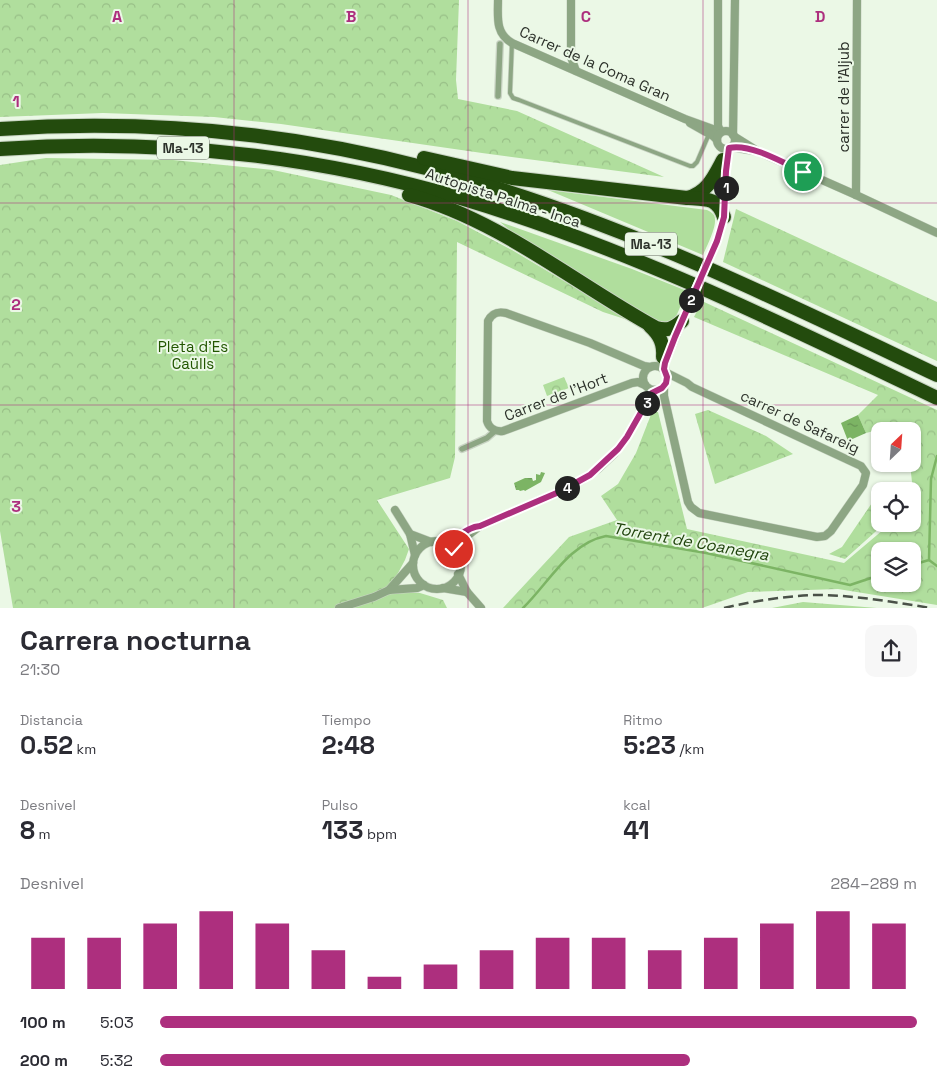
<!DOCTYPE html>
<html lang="es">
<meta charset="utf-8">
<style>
body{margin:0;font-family:"Space Grotesk",sans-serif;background:#f7f7f7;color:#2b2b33;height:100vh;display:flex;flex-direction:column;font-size:19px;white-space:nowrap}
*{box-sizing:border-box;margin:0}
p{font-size:16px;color:#7c7c81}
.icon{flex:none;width:28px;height:28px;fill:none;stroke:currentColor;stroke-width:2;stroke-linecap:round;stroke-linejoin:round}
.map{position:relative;height:608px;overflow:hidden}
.drawer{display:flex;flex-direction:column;background:#fff;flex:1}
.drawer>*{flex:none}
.needle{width:32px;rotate:25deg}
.controls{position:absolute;left:871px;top:422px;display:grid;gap:10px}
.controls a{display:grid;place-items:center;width:50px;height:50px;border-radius:10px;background:#fff;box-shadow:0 1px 4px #0004;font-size:25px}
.pin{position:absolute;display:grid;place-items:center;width:42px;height:42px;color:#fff;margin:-21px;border:2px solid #fff;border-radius:50%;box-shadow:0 1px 5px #0007}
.km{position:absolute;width:25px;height:25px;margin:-12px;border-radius:50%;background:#222;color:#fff;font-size:14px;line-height:25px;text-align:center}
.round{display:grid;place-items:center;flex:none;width:52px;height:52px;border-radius:10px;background:#f7f7f7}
.summary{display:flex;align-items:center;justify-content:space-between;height:85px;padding:0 20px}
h1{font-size:28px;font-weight:700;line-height:38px}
.figures{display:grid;grid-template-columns:repeat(3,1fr);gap:8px;height:85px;padding:5px 20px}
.figures div{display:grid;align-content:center}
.figures b{font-size:25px;font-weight:700}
.figures small{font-size:14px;font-weight:400}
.figures p{font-size:14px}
.chart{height:140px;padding:10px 20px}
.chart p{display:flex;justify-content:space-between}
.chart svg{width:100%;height:90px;margin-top:5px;stroke:#ad2f7e;stroke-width:6}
ul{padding:0 20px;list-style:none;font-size:16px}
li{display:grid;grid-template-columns:80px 60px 1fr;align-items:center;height:38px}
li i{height:12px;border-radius:6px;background:#ad2f7e}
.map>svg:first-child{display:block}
</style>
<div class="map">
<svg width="937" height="608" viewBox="0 0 937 608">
<defs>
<pattern id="forest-crowns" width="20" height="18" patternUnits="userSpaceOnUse" patternTransform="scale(1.25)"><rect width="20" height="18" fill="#b0de9d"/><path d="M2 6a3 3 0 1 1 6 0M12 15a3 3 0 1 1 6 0" fill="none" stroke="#98bf87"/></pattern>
<pattern id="water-ripples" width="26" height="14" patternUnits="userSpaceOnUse" patternTransform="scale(1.25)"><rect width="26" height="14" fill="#7cb464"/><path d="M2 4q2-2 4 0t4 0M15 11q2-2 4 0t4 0" fill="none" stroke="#669353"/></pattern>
</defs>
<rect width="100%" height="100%" fill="#ebf8e6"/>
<g fill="#b0de9d">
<path d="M548,190L707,210C711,212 715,214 715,219C716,228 707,246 703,255Z"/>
<path d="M500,222L632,269L687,291L675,319L673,322L661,324L530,247Z"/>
</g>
<g fill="url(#forest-crowns)" fill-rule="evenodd">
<path d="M0,0H459L456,80L458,99L517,111L664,177L482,153L281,124L214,117L103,113L0,117Z"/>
<path d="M46,158L173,160L273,170L391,195L457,221L512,250L631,321L603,312L457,242L455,457L450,478L377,500L409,549L405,560L389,590L420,593L443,600L447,608H13L0,531V165Z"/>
<path d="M736,209L937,302V361L723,262Z"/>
<path d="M702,301L937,410V605L838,589L748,592L702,608H503L569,537L617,520L601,496L618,484L636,453L652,412H658L687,529L844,563L890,524H912L913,491L910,464H912V431H891L886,428L866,433L858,415L878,395L694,317ZM880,551H912V584H880Z"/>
<path d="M564,377L569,388L547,396L543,385Z"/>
<path d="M708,410L766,436L793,454L715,484L695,414Z"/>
<path d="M876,497L880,506V524H884L845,559L829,554L842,547Z"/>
<path d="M803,602L877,608H879H772Z"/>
</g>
<g fill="url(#water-ripples)">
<path d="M858,415L866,433L848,441L841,423Z"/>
<path d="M541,472L545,473L541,482L525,491L524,490L520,491L519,490H516L514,483L525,478H532L533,481L536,480V474L540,475Z"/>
</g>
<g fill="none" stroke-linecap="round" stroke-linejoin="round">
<g stroke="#7cb464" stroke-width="2.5">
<path d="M929,560L937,566"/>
<path d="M912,565L929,560L931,479L937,456"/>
<path d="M523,608C548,584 569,543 606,536L706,553L850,585L880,575"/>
</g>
<g stroke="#c9d4c4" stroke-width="5.5">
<path id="service" d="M512,43L510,93L513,98L519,100L690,166H693L697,162L709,134"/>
</g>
<g stroke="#c9d4c4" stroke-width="8">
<g id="pedestrian">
<path d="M498,96L500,44"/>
<path d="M462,449L487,438L495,431"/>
</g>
</g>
<g stroke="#c9d4c4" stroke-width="9">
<g id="minor">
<path d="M498,0C498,17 495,33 512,43L685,119L721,132"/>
<path d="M571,0V57L576,71"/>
<path d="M718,0V126L721,132"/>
<path d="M690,123L713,136L717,140"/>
<circle cx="726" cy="140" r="9"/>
<path d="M733,135L735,0"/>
<path d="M735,137L759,152L856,195L937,233"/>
<path d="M731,147L755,151"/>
<path d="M856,195L857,0"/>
<path d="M717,241L724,217L726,171L729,148"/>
<circle cx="655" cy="378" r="12"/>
<path d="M665,371V363L680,326"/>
<path d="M645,385L638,382L632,383L503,431C495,432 489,428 487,421L488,321C492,313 497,311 506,313L590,343L644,366L650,367"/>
<path d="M664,386V396L688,502L691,507L699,513L817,537L825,536L831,531L863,485L866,473L861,466L692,387L687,383L665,372"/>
<path d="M395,510L410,534L431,542"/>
<path d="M410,534L415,555"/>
<circle cx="437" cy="565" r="24"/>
<path d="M445,543C458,538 466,527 480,526"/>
<path d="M457,554L467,536L480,526L559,492L582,480L598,469L614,454L627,437L650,396L655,390"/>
<path d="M458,574L467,592L481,608"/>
<path d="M443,588L467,592"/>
<path d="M389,590L413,563"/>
<path d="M339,608L374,597L389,590L417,588L424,585"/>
</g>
</g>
<g stroke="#c9d4c4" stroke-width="16">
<g id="motorway">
<path d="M0,129C145,119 289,132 430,169C607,215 773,297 937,375"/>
<path d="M0,149C157,138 313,155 464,199C628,248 783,324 937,398"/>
<path d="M424,158L512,178L687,198C707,193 714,177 723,160"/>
<path d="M409,195C500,220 574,283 656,328C667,331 673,329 682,321"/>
<path d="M689,198C708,199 717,198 724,217"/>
<path d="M650,326C660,335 664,344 663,357"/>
</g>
</g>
<use href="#service" stroke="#8da684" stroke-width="4"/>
<use href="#pedestrian" stroke="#8da684" stroke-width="5.5"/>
<use href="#minor" stroke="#8da684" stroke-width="8"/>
<use href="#motorway" stroke="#234b0d" stroke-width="14"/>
<path stroke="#4a5148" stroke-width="2.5" stroke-dasharray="10 5" stroke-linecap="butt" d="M724,608C754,601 785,596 816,595C854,595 893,602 931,608"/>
<g stroke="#c9d4c4" stroke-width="9" stroke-linecap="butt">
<path id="minor-bridge" d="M685,313L717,241"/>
</g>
<use href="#minor-bridge" stroke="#8da684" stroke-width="8"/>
</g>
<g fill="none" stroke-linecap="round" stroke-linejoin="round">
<g stroke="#fff" stroke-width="10">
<path id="route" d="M454,549L445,543C458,539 466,527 480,526L559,492L590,475L618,449L627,437L652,393L662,388L666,383L667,377L664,369L665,363L675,337L717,241L724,217L726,171L729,148C750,143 784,163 803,172"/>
</g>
<use href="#route" stroke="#ad2f7e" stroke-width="6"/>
</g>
<path fill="none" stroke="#ad2f7e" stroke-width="1" stroke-opacity="0.55" d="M234,0V608M468,0V608M703,0V608M0,203H937M0,405H937"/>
<g text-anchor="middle" stroke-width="4" stroke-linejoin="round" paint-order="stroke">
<g fill="#ebf8e6" stroke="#666d63" stroke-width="1">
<rect x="157" y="136.5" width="52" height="23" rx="4"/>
<rect x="625" y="232.5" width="52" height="23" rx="4"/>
</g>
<g font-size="14" font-weight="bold" fill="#2d322b">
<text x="183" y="153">Ma-13</text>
<text x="651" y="249">Ma-13</text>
</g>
<g font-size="15" fill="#2d322b" stroke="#ebf8e6">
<text transform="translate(595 64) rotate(24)" y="5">Carrer de la Coma Gran</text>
<text transform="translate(844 97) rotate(-90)" y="5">carrer de l'Aljub</text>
<text transform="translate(503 198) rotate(18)" y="5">Autopista Palma - Inca</text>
<text transform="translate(556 397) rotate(-21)" y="5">Carrer de l'Hort</text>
<text transform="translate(800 422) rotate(25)" y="5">carrer de Safareig</text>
</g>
<g font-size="15" fill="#225600" stroke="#ebf8e6">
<text x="193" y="352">Pleta d'Es<tspan x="193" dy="17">Caülls</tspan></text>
</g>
<g font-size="16" font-style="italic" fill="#1f430b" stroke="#ebf8e6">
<text transform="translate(691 541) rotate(10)" y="6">Torrent de Coanegra</text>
</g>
</g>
<g font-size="16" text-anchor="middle" font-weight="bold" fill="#ad2f7e" stroke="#ebf8e6" stroke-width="4" stroke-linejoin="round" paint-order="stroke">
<text x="117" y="22">A</text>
<text x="351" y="22">B</text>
<text x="586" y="22">C</text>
<text x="820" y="22">D</text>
<text x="16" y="107">1</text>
<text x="16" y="310">2</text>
<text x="16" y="512">3</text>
</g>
</svg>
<div class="controls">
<a><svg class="needle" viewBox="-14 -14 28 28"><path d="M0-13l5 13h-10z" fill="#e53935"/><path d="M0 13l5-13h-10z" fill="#7c7c81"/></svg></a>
<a><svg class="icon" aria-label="locate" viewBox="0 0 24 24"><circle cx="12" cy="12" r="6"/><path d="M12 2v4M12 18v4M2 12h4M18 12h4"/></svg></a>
<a><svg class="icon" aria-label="layers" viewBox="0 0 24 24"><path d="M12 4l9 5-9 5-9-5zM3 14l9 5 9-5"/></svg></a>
</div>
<div class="pin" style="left:803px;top:172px;background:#1e9e55"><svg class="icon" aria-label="arrive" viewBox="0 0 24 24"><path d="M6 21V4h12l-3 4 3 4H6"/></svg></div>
<div class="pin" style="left:454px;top:549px;background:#d93025"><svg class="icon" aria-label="check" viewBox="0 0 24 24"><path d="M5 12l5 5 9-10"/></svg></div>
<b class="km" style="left:726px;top:188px">1</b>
<b class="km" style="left:691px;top:300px">2</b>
<b class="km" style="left:647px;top:403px">3</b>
<b class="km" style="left:567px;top:488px">4</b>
</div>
<section class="drawer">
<div class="summary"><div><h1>Carrera nocturna</h1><p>21:30</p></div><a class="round"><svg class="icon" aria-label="share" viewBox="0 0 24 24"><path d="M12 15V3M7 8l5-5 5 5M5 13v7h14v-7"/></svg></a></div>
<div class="figures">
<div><p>Distancia</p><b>0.52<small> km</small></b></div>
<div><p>Tiempo</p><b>2:48</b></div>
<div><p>Ritmo</p><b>5:23<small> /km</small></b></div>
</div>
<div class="figures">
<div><p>Desnivel</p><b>8<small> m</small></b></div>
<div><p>Pulso</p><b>133<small> bpm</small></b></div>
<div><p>kcal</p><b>41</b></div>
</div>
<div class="chart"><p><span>Desnivel</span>284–289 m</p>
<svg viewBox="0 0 160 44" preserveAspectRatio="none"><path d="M5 44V19M15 44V19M25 44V12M35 44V6M45 44V12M55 44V25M65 44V38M75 44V32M85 44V25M95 44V19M105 44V19M115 44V25M125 44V19M135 44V12M145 44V6M155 44V12"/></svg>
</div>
<ul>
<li><b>100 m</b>5:03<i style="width:100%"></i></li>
<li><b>200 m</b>5:32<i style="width:70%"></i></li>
</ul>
</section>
